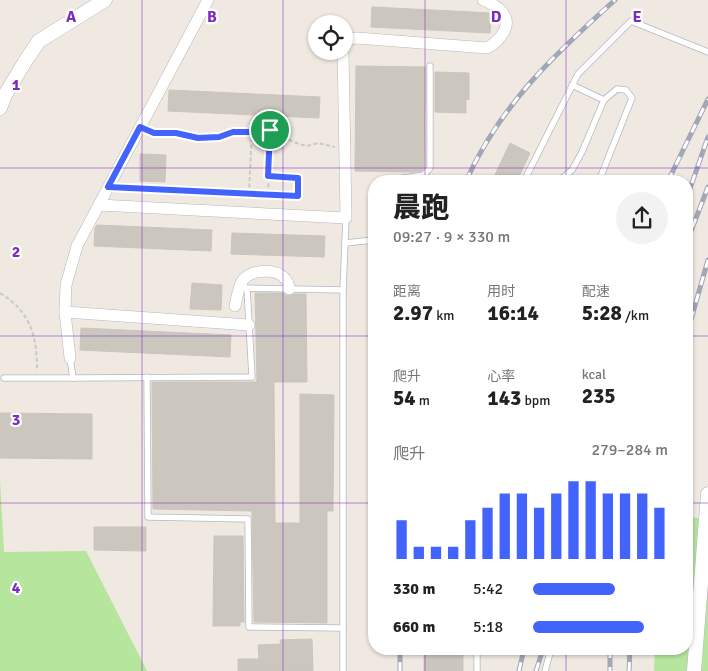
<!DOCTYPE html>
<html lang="zh">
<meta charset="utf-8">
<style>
body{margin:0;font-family:Signika,"Noto Sans SC",sans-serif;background:#f2f2f2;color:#222;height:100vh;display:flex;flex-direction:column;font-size:19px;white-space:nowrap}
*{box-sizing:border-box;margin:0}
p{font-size:16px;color:#767676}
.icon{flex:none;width:28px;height:28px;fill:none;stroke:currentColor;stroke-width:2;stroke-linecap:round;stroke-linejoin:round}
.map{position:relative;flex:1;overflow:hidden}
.panel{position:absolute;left:368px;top:175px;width:325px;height:480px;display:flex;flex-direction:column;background:#fff;border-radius:20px;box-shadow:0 1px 4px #0004}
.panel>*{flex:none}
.fabs{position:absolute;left:308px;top:15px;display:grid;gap:10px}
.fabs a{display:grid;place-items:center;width:45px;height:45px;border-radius:50%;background:#fff;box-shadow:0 1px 4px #0004;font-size:25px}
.pin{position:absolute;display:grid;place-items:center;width:42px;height:42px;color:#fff;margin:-21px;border:2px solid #fff;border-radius:50%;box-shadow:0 1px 5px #0007}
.round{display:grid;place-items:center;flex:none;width:52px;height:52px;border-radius:26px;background:#f2f2f2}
.summary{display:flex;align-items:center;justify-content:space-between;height:85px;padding:0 25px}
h1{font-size:28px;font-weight:800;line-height:38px}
.stats{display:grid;grid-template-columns:repeat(3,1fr);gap:8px;height:85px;padding:5px 25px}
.stats div{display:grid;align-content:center}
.stats b{font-size:21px;font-weight:800}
.stats small{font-size:14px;font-weight:400}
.stats p{font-size:14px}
.chart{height:140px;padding:10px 25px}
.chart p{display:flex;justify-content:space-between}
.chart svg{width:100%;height:90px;margin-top:5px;stroke:#4264fb;stroke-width:6}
ul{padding:0 25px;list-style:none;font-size:16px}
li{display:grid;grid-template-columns:80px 60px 1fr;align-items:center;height:38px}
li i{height:12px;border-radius:6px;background:#4264fb}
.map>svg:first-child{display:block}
</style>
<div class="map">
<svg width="708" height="671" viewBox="0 0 708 671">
<rect width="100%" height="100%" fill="#efe9e1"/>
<g fill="#b6e59e">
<path d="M0,480L4,552L86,551L147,671H0Z"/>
<path d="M686,516L708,520V671H654L655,649H686Z"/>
</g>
<g fill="#cbc7bf" stroke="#cbc5ba">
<path d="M372,7L491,13L490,33L371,27Z"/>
<path d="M356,66L425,67L424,168L422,171L412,172L355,171Z"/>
<path d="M435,72L469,73V100L466,99V113L435,112Z"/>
<path d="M169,90L320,97L319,118L168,111Z"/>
<path d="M510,143L530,153L517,181H492Z"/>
<path d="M140,154L166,155L165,182L140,181Z"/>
<path d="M97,225L212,230L211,251L94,246L95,228Z"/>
<path d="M232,233L325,236L324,257L231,254Z"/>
<path d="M192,283L222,285L221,310L190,309Z"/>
<path d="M255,293H283L287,296L295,294H306L307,382H274L275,523H300V394L334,395L333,511H327V623L254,622L252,511L153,509L152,382H257Z"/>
<path d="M81,328L231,335L230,357L80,350Z"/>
<path d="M0,413L92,414V459L0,458Z"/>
<path d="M94,527H146V551L94,550Z"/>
<path d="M214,536H243L244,622H240V626H213Z"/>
<path d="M312,639L313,671H238V659H259L258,645L281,644L280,640Z"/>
<rect x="424" y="649" width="39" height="22"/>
</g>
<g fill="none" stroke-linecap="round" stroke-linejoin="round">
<g stroke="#b4b7c1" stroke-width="7">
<g id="service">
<path d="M572,85L604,100"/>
<path d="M396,181L397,179L424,175L430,168V66"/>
<path d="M524,181L578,74L631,21L708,52"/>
<path d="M559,181L572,170L582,152L604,100L617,89L626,90L632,98L599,181"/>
<path d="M345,243L374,240"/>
<path d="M70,358L73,378L252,377L247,288L343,290"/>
<path d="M147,377L148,517L248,519L249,627L343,628"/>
<path d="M4,378H73"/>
<path d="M343,671V290L346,218"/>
<path d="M477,671V649"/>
<path d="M545,671L551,649"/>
</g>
</g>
<g stroke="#b4b7c1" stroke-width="12">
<g id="minor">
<path d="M344,43L347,39L357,38L487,48C498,42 513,27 503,13C498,6 490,3 483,0"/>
<path d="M99,205L346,218L343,51"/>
<path d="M235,306C237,298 238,287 243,280C253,267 288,267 289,289"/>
<path d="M65,312L249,325"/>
<path d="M70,358L65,312L66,285L77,246L208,0"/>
</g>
</g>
<g stroke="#b4b7c1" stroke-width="15">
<g id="tertiary">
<path d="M0,108L5,95L26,60L39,41L105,0"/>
<path d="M694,671L708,494"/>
</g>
</g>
<g stroke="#c9c9c9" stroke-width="2" stroke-dasharray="4 2.5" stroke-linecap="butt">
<path d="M149,131L154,133H176L205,139L219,137L233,132H252"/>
<path d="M270,135L285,138L299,144L307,146L318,143L335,147"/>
<path d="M120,188L298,196V178L269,176"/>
<path d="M249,194L252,129L270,130L268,194"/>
<path d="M0,293C31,312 37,336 37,371"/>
</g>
<use href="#service" stroke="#fff" stroke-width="5.5"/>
<use href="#minor" stroke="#fff" stroke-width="11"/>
<use href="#tertiary" stroke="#fff" stroke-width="14"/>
<g stroke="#a3a6b8" stroke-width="5">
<g id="rail">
<path d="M466,181C501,104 554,55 615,0"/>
<path d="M668,181L708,99"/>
<path d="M686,200L708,137"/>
<path d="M686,244L708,187"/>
<path d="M686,337L708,260"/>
<path d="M610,649V671"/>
<path d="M400,671V649"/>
<path d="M519,671L524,649"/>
<path d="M536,671L543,649"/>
<path d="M629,671L630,649"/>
</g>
</g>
<use href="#rail" stroke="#fff" stroke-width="3" stroke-dasharray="9" stroke-linecap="butt"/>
</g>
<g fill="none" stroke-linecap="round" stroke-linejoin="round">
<g stroke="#fff" stroke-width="10">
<path id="route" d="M140,127L154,133H176L198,138L219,137L233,132H252V129L270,130L268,176L298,178V196L108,187Z"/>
</g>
<use href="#route" stroke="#4264fb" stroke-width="6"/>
</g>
<path fill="none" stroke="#7b2cbf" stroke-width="1" stroke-opacity="0.55" d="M142,0V671M283,0V671M425,0V181M566,0V181M0,168H708M0,336H374M686,336H708M0,503H374M686,503H708M425,649V671M566,649V671"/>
<g font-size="16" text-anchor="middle" font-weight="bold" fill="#7b2cbf" stroke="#fff" stroke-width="4.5" stroke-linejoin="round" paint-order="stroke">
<text x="71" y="22">A</text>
<text x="212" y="22">B</text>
<text x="496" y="22">D</text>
<text x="637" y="22">E</text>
<text x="16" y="90">1</text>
<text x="16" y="257">2</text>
<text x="16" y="425">3</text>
<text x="16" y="593">4</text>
</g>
</svg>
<div class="fabs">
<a><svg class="icon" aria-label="locate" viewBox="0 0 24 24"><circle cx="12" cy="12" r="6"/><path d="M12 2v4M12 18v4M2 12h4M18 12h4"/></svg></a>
</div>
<div class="pin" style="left:270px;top:130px;background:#1e9e55"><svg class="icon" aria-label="arrive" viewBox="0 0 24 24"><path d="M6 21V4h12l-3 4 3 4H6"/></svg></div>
<section class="panel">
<div class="summary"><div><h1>晨跑</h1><p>09:27 · 9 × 330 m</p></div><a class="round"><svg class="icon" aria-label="share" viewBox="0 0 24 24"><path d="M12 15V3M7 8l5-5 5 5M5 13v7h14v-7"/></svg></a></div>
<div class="stats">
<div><p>距离</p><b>2.97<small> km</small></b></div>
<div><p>用时</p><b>16:14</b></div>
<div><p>配速</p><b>5:28<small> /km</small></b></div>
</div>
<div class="stats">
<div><p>爬升</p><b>54<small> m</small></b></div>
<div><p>心率</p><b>143<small> bpm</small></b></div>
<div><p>kcal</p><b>235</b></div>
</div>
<div class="chart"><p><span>爬升</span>279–284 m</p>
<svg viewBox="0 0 160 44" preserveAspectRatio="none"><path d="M5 44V25M15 44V38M25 44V38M35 44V38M45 44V25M55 44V19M65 44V12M75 44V12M85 44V19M95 44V12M105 44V6M115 44V6M125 44V12M135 44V12M145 44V12M155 44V19"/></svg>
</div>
<ul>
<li><b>330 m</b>5:42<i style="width:61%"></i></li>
<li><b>660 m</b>5:18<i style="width:82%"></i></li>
</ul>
</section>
</div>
